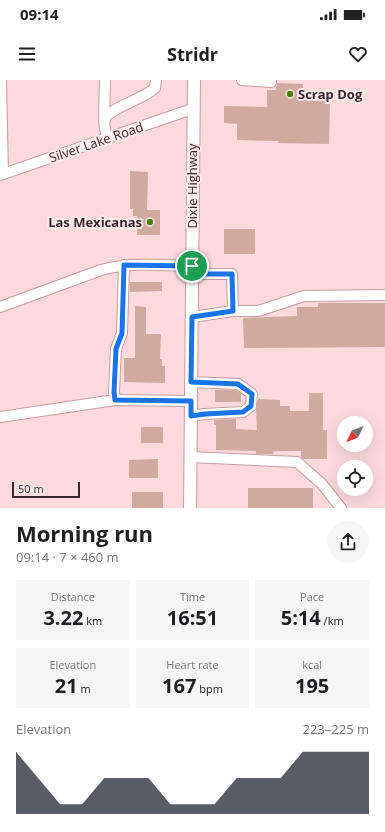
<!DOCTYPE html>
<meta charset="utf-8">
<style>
body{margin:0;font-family:"Open Sans",sans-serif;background:#f6f6f6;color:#202124;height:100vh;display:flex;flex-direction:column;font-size:15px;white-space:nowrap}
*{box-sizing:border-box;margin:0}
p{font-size:13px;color:#757577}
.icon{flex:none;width:22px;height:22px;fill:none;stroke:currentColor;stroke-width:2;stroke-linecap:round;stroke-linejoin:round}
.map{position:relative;height:428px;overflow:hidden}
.panel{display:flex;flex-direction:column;background:#fff;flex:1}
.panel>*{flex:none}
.needle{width:26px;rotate:227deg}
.controls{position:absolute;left:337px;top:336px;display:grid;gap:8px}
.controls a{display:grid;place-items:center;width:36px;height:36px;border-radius:50%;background:#fff;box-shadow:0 4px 16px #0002;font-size:20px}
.scale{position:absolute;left:12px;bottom:10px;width:68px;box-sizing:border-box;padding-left:4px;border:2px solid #38282a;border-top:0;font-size:11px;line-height:14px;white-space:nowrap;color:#38282a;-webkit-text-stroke:3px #fdebed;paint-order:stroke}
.pin{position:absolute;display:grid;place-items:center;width:34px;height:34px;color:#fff;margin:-17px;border:2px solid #fff;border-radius:50%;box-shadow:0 1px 4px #0007}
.round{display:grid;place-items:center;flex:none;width:42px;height:42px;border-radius:21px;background:#f6f6f6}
.summary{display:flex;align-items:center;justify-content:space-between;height:68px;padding:0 16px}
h1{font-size:22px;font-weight:700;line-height:30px}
.stats{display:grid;grid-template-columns:repeat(3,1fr);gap:6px;height:68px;padding:4px 16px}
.stats div{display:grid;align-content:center;border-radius:0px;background:#f6f6f6;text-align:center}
.stats b{font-size:20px;font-weight:700}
.stats small{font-size:11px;font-weight:400}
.stats p{font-size:11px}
.chart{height:112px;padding:8px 16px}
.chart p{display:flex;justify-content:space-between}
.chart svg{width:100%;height:72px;margin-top:4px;fill:#111827;opacity:.7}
.status{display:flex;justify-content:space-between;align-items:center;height:28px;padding:0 20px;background:#fff;direction:ltr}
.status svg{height:11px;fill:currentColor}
header{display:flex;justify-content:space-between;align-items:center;height:52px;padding:0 16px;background:#fff;font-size:18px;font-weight:700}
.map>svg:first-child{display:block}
</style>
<div class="status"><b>09:14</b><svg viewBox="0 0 49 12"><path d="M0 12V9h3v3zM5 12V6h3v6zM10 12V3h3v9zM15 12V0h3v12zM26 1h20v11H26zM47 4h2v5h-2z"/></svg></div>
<header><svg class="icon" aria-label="menu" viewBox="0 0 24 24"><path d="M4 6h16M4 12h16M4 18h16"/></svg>Stridr<svg class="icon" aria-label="heart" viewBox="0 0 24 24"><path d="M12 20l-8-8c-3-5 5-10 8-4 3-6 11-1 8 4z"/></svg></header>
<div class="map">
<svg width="385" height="428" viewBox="0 0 385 428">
<rect width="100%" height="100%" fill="#fbd9dc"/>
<g fill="#d0a99f">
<path d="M277,3L303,4V10H313V21H330L329,64L278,63V61L237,60V44L224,43V26L267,27V10H276Z"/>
<path d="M130,91L148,92L147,130H160V155H137V136H133V129H130Z"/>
<rect x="224" y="149" width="31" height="25"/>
<path d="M130,202H162V211L130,212Z"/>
<path d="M318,223H385V267L244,268L243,238L297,236V227H318Z"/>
<path d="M135,226L146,227V254H161L160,279H162V286H165V303L124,302V278H135Z"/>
<path d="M215,310H236L241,314V322H215Z"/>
<path d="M309,313H323V350H327V379H303L301,377V371H274L273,374H256V371L216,370V345H214V340L236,339V349L257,350L256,329L258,319L280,320V326H290V331H309Z"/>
<rect x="141" y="347" width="22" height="16"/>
<path d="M158,379V398H129V380Z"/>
<rect x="248" y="408" width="65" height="20"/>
<rect x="132" y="412" width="31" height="16"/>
</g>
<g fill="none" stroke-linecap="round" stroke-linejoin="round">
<g stroke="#c59da1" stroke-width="12">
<g id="minor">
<path d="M1,0L3,94"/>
<path d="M242,0L271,2"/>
<path d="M104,40L105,0"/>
<path d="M107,57C106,52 103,44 105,39C108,29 145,18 155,8L156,0"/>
<path d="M0,95L192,29"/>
<path d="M192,194H232L233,231"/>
<path d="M0,227L101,190C131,182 162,185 192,186"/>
<path d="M192,237L233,231H258L304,216L385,215"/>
<path d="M115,320L114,312L116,269L122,253L124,185"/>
<path d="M191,336L205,334L243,332L251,326L252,314L238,304L191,302"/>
<path d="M0,337L115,320L191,321"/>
<path d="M190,377L297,382L322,404L341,428"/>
</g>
</g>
<g stroke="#c59da1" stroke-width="14">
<path id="major" d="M190,428L194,0"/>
</g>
<use href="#minor" stroke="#fff" stroke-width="10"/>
<use href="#major" stroke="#fff" stroke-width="12"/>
</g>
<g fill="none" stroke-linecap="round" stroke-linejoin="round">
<g stroke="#fff" stroke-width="8">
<path id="route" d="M124,185L192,186V194H232L233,231L192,237L191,302L238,304L252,314L251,326L243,332L205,334L191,336V321L115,320L114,312L116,269L122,253Z"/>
</g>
<use href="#route" stroke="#1a73e8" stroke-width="5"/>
</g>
<g fill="#4d7e0b" stroke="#fdebed" stroke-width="1.5">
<circle cx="290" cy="14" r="4"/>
<circle cx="150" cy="142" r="4"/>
</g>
<g text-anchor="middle" stroke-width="4" stroke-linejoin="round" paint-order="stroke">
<g font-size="13" font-weight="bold" fill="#38282a" stroke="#fdebed" text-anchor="start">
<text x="298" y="19">Scrap Dog</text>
<text x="142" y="147" text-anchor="end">Las Mexicanas</text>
</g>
<g font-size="13" fill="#38282a" stroke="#fdebed">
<text transform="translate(96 62) rotate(-19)" y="5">Silver Lake Road</text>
<text transform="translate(192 106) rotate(-90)" y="5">Dixie Highway</text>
</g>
</g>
</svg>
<div class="controls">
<a><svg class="needle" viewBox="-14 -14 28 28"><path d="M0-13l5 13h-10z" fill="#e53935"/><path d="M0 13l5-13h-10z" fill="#757577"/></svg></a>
<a><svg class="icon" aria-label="locate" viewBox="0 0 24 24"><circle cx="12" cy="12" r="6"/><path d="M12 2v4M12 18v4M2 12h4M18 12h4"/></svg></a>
</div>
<div class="scale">50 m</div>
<div class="pin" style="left:192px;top:186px;background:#1e9e55"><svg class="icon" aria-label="arrive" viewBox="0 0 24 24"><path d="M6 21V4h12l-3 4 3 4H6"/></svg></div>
</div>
<section class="panel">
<div class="summary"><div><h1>Morning run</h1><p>09:14 · 7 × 460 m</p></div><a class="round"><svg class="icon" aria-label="share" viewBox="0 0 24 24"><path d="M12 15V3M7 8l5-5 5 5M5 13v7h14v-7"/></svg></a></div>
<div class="stats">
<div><p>Distance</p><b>3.22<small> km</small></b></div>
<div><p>Time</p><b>16:51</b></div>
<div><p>Pace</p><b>5:14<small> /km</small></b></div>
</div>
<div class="stats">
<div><p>Elevation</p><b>21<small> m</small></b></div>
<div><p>Heart rate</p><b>167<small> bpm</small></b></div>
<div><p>kcal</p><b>195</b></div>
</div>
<div class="chart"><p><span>Elevation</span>223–225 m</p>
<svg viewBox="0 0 160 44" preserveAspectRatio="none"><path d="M0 44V6L10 22L20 38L30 38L40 22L50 22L60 22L70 38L80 38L90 38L100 22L110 22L120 22L130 6L140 6L150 6L160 6V44z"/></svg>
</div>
</section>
